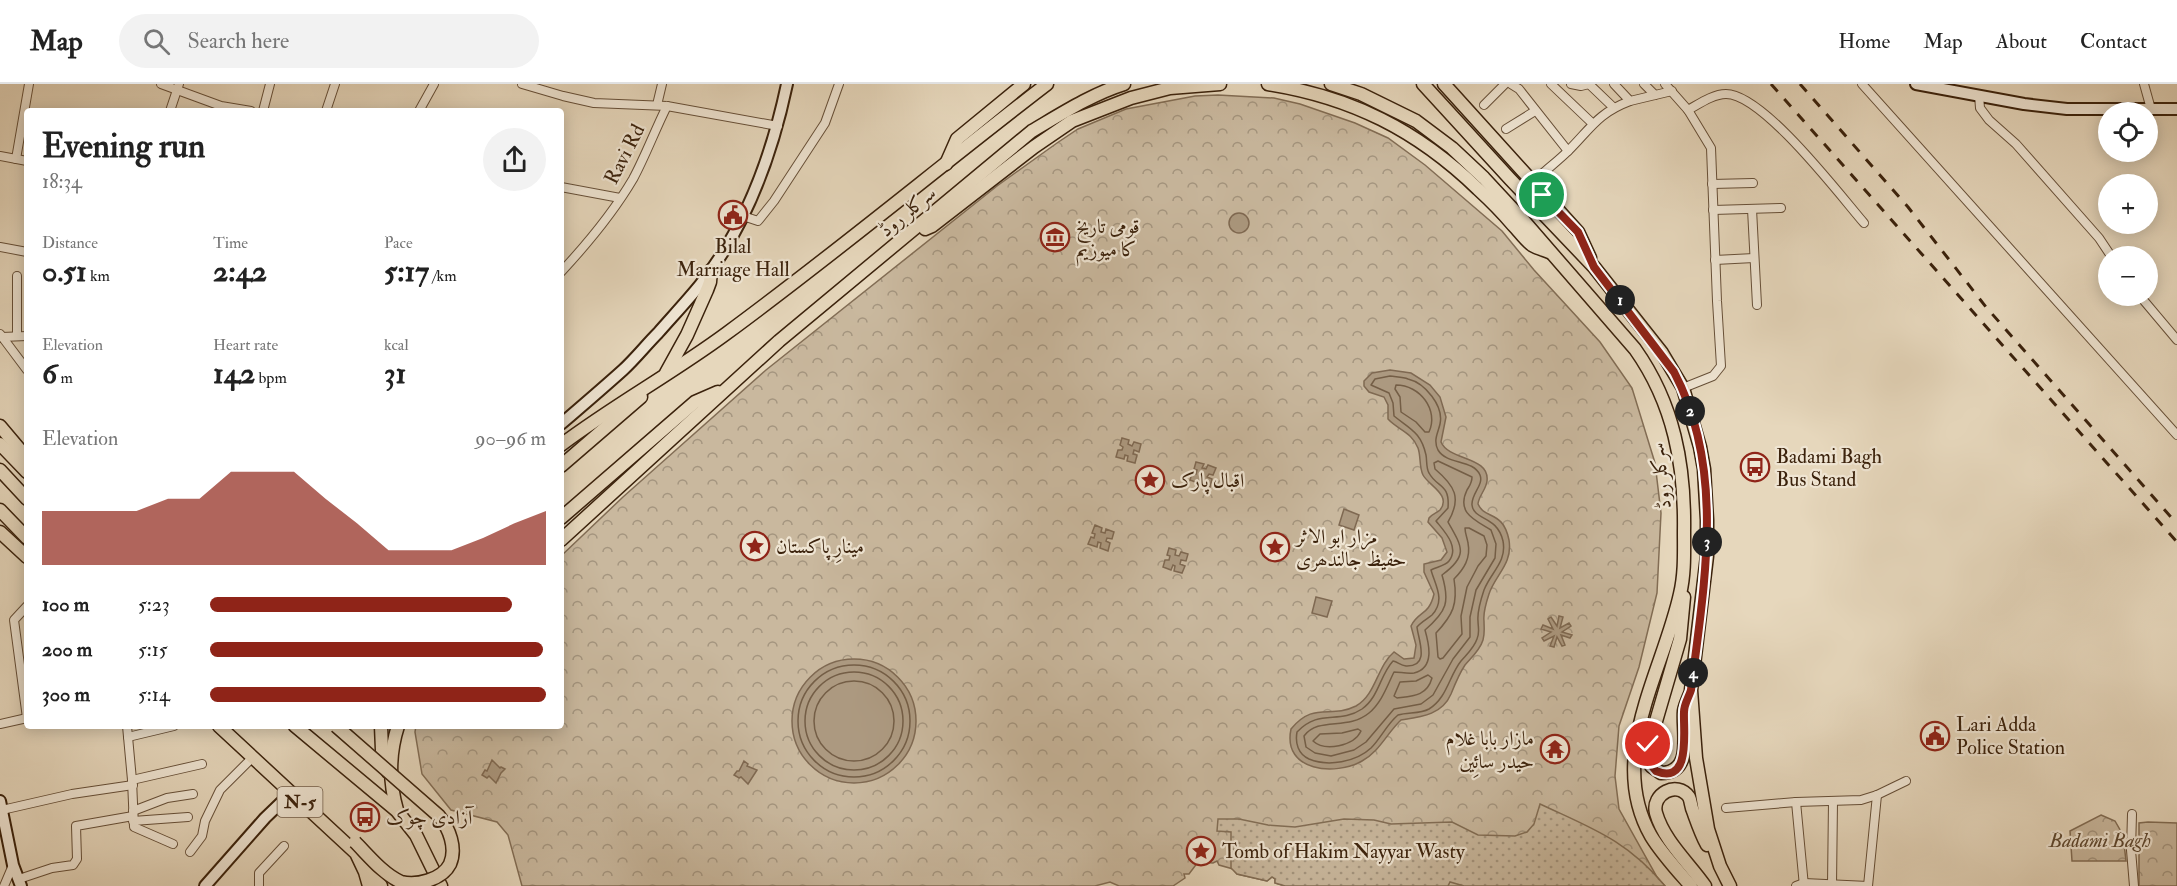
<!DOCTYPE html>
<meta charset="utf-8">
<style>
body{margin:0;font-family:"IM FELL Double Pica",Amiri,serif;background:#f2f2f2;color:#222;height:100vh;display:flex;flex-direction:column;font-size:22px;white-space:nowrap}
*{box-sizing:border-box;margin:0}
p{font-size:20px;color:#767676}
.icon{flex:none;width:33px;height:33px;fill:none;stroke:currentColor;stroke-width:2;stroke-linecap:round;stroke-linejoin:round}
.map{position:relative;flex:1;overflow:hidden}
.details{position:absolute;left:24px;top:24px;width:540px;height:621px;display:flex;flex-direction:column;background:#fff;border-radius:6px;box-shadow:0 3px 15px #0003}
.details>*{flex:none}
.controls{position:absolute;left:2098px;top:18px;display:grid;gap:12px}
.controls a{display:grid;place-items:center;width:60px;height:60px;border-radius:50%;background:#fff;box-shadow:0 3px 15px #0003;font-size:30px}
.pin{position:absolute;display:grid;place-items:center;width:51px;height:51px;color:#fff;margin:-26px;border:3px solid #fff;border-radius:50%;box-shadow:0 2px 6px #0007}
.km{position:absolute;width:30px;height:30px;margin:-15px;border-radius:50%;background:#222;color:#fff;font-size:16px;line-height:30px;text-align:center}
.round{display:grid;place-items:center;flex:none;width:63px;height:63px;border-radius:32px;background:#f2f2f2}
.head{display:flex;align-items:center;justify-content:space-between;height:102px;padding:0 18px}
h1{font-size:33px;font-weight:800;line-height:45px}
.stats{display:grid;grid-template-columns:repeat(3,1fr);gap:9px;height:102px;padding:6px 18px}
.stats div{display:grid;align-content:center}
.stats b{font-size:30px;font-weight:800}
.stats small{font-size:16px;font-weight:400}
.stats p{font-size:16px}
.chart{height:168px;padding:12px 18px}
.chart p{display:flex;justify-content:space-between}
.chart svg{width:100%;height:108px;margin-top:6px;fill:#8f2418;opacity:.7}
ul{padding:0 18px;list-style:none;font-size:20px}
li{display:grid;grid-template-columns:96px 72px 1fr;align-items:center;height:45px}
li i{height:15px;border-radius:8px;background:#8f2418}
header{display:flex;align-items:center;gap:36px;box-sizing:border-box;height:84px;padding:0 30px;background:#fff;border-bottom:2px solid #e0e0e0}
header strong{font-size:28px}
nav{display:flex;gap:33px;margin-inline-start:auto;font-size:21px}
.search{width:420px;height:54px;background:#f2f2f2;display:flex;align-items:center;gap:15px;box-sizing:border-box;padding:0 21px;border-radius:33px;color:#767676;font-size:22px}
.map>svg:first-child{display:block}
</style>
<header>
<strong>Map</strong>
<div class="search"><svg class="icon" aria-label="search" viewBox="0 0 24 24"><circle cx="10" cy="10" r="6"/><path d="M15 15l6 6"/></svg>Search here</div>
<nav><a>Home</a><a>Map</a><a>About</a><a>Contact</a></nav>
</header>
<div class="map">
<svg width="2177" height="802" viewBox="0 0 2177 802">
<defs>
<pattern id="park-crowns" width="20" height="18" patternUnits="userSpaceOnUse" patternTransform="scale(1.5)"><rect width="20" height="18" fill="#c9b89e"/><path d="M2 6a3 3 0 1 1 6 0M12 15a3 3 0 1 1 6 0" fill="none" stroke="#a4957f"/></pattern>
<pattern id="garden-dots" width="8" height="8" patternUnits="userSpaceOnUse" patternTransform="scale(1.5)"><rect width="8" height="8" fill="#c9b89e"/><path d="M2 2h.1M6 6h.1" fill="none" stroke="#a4957f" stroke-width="1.8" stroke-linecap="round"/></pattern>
</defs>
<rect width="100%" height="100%" fill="#e6d7bc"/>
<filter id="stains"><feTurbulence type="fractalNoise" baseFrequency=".00333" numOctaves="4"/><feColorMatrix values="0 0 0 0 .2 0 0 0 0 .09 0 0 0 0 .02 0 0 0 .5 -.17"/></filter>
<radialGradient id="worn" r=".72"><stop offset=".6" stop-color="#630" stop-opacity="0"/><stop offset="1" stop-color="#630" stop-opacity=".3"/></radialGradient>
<g fill="url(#park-crowns)" stroke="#826d55" stroke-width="1.5">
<path d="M1218,11L1274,14L1300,20L1355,39L1388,54L1425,81L1502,147L1534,186L1600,258L1632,304L1655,379L1661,429L1657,509L1639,583L1619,642L1615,692L1619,725L1657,793L1665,802H1285L1275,799V795L1272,793L1267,797L1237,790L1233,785L1219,781L1217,777L1213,779L1198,778L1189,790H1184L1185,794L1173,802H1119L1110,798L1095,802H522L508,751L497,738L451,726L422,690L415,648L416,642H561V472L623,413L766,286L997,102L1057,59L1078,45L1126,25L1195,12Z"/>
<path d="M2101,731L2115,737L2123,751L2126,777H2072L2070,747Z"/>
<path d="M2148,738L2177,739V802H2139V739Z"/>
</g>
<path fill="url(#garden-dots)" stroke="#826d55" stroke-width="1.5" d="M1540,720C1591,744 1627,756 1665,802H1464L1450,798L1448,802H1285L1275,799V795L1272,793L1267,797L1237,790L1231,784V748L1217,747L1218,735H1239L1268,741L1295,743L1344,735L1374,736L1391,740L1452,738L1478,751L1515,752L1527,748L1534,740Z"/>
<g fill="#ac9980" stroke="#7f6952" stroke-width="1.5">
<circle cx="1239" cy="139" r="10"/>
<path d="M1390,286L1411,289L1430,301L1440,313L1446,333L1441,358C1449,377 1490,372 1487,397C1486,406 1479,411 1478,420C1485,436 1503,426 1509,456C1513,480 1495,491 1489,510C1486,519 1483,529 1484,537C1484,544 1485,549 1483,556C1480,566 1472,573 1465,581C1459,590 1455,600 1451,610C1442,631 1421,633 1401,636C1387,649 1380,667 1362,677C1336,692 1282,688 1291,645C1314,617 1330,635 1356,622C1376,611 1377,582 1394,568L1404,575L1414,574L1416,561L1411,542C1418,527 1429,532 1434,510L1424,488V480L1441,476L1447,468L1442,454L1428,438L1429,434C1432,430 1437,429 1440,426C1452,411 1428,401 1423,391C1419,383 1421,372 1418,364C1412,348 1398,346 1388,335V321L1384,313L1369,308L1364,302V297L1372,289Z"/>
<path d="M1122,354L1129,356L1128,360L1132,362L1134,358L1141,360L1139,368L1134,366L1133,370L1137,371L1135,379L1127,377L1128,372L1125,371L1124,375L1116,373L1118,366H1122L1123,363L1120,361Z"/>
<path d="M1196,378L1204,380L1202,384L1206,385L1208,381L1216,384L1213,391L1209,390L1207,393L1212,395L1210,403L1202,400L1203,395L1200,394L1198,399L1190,396L1192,389L1196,390L1197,386L1194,385Z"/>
<path d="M1344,425L1359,431L1354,446L1339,441Z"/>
<path d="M1095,441L1102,444L1101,448L1105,449L1106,445L1114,448L1112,455L1107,454L1106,457L1110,459L1108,467L1100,464L1101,459L1098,458L1097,463L1088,460L1091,453L1094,454L1095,450L1092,449Z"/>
<path d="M1169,464L1176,466L1175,471L1179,472L1181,468L1188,470L1186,477L1181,476L1180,480L1185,482L1182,489L1174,487L1175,482L1173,481L1171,486L1163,483L1165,476H1169L1170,472L1167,471Z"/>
<path d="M1316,513L1332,517L1327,533L1312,529Z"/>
<path d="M1559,532L1563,533L1560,544L1569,539L1571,542L1562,548L1572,551L1570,554L1561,551L1565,561L1562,562L1557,553L1554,563L1550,562L1554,552L1544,557L1542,554L1551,548L1541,545L1543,541L1553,545L1548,535L1551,533L1557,542Z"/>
<circle cx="854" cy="637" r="62"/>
<path d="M492,676L500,684L501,683L505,685L501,689L496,699L489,692L487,694L482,691L485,686L487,687Z"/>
<path d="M744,677L748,680L747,682L757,686L748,700L741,693L739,694L734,691L737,687H739Z"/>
</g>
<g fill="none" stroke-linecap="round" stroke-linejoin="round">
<g stroke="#745e46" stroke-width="1.5">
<path d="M1390,292C1396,293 1403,293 1408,295C1425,299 1444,322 1440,340C1438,349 1433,356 1438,366C1447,381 1473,375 1480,391C1484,401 1471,410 1472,421C1474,437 1497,431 1503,457C1507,478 1491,488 1484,506C1481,515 1477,527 1478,537C1478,543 1480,549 1477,555C1474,564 1467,570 1461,577C1449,592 1447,614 1429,625C1420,630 1408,628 1398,631C1387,640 1381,654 1371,664C1356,678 1328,683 1309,675C1298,670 1295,659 1297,648C1320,624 1338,641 1362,625C1379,613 1380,591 1393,577C1398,578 1400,581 1406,582C1431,583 1418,555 1417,543C1421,538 1427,535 1432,531C1446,516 1435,501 1431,486C1436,483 1445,482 1449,477C1460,463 1444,447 1436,437L1448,424C1450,399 1437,404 1429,389C1426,384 1427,376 1426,371C1421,348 1410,345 1394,332L1393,319L1389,309L1371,301L1375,295Z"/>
<path d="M1396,301C1420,301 1439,326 1429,348H1425L1416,338L1401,328L1400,313L1395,305Z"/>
<path d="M1438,377L1472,393C1472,399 1470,401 1467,406C1456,429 1475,436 1491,446L1496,460L1495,474L1476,506L1470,533V553L1453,575L1433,611L1421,620L1394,625L1366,658L1354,666L1331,672L1315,669L1306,663L1304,652C1319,632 1347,647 1369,629C1382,618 1387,602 1394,588C1400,588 1407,590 1414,589C1435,584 1429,560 1425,546C1447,527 1450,518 1442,491C1468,472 1463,464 1448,438C1462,414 1455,402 1435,385L1434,379Z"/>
<path d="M1465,444H1469L1484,452L1487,461L1486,472L1478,482L1467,503L1461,532L1462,550L1443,574L1440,575L1438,573L1436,549C1453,531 1458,520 1454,495C1464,485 1471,474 1468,459C1467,453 1465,449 1465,444Z"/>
<circle cx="854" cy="637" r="56"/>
<circle cx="854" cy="637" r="49"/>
<path d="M1428,591L1432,594C1427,612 1413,612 1397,614L1394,612L1400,598L1416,597Z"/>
<circle cx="854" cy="637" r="40"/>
<path d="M1358,645L1361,647C1354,662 1325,668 1313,657L1320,650L1342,649Z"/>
</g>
<g stroke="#664f38" stroke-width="10">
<g id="street">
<path d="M161,0L221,22L251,27"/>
<path d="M522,0L563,12L594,19L667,22L778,42"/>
<path d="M1511,0L1519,5L1568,67"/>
<path d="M1551,0L1592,39"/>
<path d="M1571,0L1581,2L1589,0"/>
<path d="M1589,0L1613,23"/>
<path d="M1614,0L1630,17L1672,7"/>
<path d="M1644,0L1655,11"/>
<path d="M1665,0L1688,26L1711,64L1717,217L1721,282L1713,292L1683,304"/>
<path d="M1862,0L2177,351"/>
<path d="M2144,0L2151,25"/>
<path d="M1979,11L1980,24L1989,36L2016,60L2099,154L2111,172"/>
<path d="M657,21L662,0"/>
<path d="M1484,21L1505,0"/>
<path d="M1688,26C1699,20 1713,10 1726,10C1763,10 1839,110 1864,139"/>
<path d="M170,27L179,0"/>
<path d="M263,27L270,0"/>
<path d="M326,27L335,0"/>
<path d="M419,27L434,0"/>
<path d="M1506,45L1535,27"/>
<path d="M0,72L27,77"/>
<path d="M16,75L29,0"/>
<path d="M1543,89C1551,82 1560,75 1568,67C1591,44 1598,29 1630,17"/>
<path d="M1712,100L1753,99"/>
<path d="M561,103L620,114"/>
<path d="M1752,125L1757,221"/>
<path d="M1713,126L1781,124"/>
<path d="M743,132L758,137L774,117L825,39L839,0"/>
<path d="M0,163L27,168"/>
<path d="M1715,176L1754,174"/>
<path d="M561,188C588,159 613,129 633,95C645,73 655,46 667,22"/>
<path d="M2140,212L2177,256"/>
<path d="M0,250L27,286"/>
<path d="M17,252V192"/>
<path d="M2,253L27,252"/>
<path d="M27,522L14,536L27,634"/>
<path d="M0,640L27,634"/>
<path d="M127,642L132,696L134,743L173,760"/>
<path d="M128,653L174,642"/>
<path d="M132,696L202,680"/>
<path d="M1796,718L1804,802"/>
<path d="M1726,724L1796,718L1861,716L1877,711L1906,697"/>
<path d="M2,726L72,710L133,701"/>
<path d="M133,727L167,714L193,710"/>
<path d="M2132,730L2131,766L2134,802"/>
<path d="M133,737L188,733"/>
<path d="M190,768L202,752L205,737L220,706L252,674"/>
<path d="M19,795L52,784L73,781L77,775L76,742L133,732"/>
<path d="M1832,801L1833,717"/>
<path d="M4,802L13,781"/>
<path d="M259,802V789L284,762"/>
<path d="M1796,802L1804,799L1868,802"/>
<path d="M1868,802L1877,711"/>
</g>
</g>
<g stroke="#3b220c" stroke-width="14">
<g id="secondary">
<path d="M1916,0L2024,20L2067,25H2177"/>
<path d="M561,340C582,322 603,304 623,286C636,274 646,261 658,249C672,233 687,217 700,201C746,143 772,71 787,0"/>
<path d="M0,717L13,781L21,802"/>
<path d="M205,802L265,734L291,709"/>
</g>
</g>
<g stroke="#3b220c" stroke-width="15">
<g id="primary">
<path d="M1268,0C1351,13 1417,46 1478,105C1490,116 1502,128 1513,141C1519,147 1525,156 1532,161C1537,164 1544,166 1549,168"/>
<path d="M1331,0L1361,10L1416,37L1452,64L1484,94L1523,136L1635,265C1674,320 1685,381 1684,447C1684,468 1685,489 1680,510C1663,588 1606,673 1651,752C1662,770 1677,786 1691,802"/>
<path d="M1423,0L1510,95L1594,183L1662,269L1683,304L1700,363L1704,385L1707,436V472L1691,606L1696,674L1708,745L1720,782L1730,802"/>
<path d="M1444,0L1578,148L1590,174"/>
<path d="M946,80L957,55L1024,0"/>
<path d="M925,145L932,142L1034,63L1072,37L1131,14L1170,4L1220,0"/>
<path d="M666,289L687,251L707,206L710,198L711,186"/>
<path d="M0,342L27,374"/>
<path d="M0,360L27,388"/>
<path d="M561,361C614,321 673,289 727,249C836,169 940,82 1047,0"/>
<path d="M561,382L641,313"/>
<path d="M0,386L27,415"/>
<path d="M0,426L27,454"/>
<path d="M561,434L695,318L718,308"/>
<path d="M0,448L27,473"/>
<path d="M561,456L779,257L1032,47C1061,30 1092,10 1124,0"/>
<path d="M1684,513L1680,555L1647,668L1651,682L1661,689C1694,689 1682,648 1684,627C1685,621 1688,615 1690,610"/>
<path d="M219,642L356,769L365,788L369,802"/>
<path d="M295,642L397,727L416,751L441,802"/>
<path d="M381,642L382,666L388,688"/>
<path d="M397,726C389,698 389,670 398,642"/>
<path d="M367,777L381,802"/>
<path d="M1705,802C1689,779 1664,757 1656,729C1651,710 1677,696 1689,713C1691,717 1691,723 1693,727C1697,738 1701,750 1707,761"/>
</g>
</g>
<use href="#street" stroke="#efe5d3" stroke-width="8"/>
<use href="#secondary" stroke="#efe5d3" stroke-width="10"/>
<use href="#primary" stroke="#e6d7bc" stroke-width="12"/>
<g stroke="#3b220c" stroke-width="3" stroke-dasharray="10 10" stroke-linecap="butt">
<path d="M1771,0L2177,458"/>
<path d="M1800,0L1908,123L1986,223L2177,440"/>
</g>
<g stroke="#3b220c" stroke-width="15" stroke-linecap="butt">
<path id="primary-bridge" d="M336,642L439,732C449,744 457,764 450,780C442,796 416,802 401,798C383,790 368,771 355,758"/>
</g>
<use href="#primary-bridge" stroke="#e6d7bc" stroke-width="12"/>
</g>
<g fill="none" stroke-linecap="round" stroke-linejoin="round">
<g stroke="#fff" stroke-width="12">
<path id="route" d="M1542,111L1578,148L1594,183L1674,288C1726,386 1704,501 1691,606C1689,613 1684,620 1684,628C1683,645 1692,702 1656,687L1647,676L1648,660"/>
</g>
<use href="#route" stroke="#8f2418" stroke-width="8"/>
</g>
<defs>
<g id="civic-ring" transform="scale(1.5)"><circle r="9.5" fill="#efe5d3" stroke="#8f2418" stroke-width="1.5"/><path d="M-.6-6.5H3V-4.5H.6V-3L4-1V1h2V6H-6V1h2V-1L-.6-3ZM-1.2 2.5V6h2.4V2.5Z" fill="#8f2418"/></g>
<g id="museum-ring" transform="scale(1.5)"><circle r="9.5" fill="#efe5d3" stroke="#8f2418" stroke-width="1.5"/><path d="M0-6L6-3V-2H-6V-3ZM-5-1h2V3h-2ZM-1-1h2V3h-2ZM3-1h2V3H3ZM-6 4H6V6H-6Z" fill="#8f2418"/></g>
<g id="bus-ring" transform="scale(1.5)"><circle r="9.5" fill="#efe5d3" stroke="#8f2418" stroke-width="1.5"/><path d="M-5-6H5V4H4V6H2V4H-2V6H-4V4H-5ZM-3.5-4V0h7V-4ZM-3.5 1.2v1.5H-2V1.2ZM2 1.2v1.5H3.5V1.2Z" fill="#8f2418"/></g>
<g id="sight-ring" transform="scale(1.5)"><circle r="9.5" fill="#efe5d3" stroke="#8f2418" stroke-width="1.5"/><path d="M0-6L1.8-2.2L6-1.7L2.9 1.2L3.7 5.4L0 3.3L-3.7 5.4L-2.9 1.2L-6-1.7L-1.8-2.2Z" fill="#8f2418"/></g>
<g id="temple-ring" transform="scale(1.5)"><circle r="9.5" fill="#efe5d3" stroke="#8f2418" stroke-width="1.5"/><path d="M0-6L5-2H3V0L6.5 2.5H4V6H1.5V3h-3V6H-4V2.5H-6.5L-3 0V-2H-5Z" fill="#8f2418"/></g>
</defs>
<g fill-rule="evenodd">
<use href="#civic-ring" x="733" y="131"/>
<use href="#museum-ring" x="1055" y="153"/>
<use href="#bus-ring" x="1755" y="383"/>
<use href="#sight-ring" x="1150" y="396"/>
<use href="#sight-ring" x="755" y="462"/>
<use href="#sight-ring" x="1275" y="463"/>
<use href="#civic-ring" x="1935" y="652"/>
<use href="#temple-ring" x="1555" y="665"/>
<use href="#bus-ring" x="365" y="733"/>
<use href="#sight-ring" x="1201" y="767"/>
</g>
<g text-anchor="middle" stroke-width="4.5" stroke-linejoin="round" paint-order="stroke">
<rect fill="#efe5d3" stroke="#715c48" stroke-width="1.5" x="277.5" y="703" width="45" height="30" rx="4.5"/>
<g font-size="18" font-weight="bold" fill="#3b220c">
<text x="300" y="724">N-5</text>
</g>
<g font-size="20" fill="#3b220c" stroke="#efe5d3">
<text transform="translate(624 70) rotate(-63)" y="7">Ravi Rd</text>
<text transform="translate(907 127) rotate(-40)" y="7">سرکلر روڈ</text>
<text transform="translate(1660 392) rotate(-97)" y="7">سرکلر روڈ</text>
</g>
<g font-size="20" fill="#3b220c" stroke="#efe5d3" text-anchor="start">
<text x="1076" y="149">قومی تاریخ<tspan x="1076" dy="23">کا میوزیم</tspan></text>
<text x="733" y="169" text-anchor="middle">Bilal<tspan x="733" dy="23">Marriage Hall</tspan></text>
<text x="1776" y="379">Badami Bagh<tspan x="1776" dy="23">Bus Stand</tspan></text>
<text x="1171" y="403">اقبال پارک</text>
<text x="1296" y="459">مزار ابو الاثر<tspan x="1296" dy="23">حفیظ جالندھری</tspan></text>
<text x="776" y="469">مینارِ پاکستان</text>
<text x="1956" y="647">Lari Adda<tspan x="1956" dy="23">Police Station</tspan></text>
<text x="1534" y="661" text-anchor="end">مازار بابا غلام<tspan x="1534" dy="23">حیدر سائِین</tspan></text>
<text x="386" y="740">آزادی چوک</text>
<text x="1222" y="774">Tomb of Hakim Nayyar Wasty</text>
</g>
<g font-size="20" font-style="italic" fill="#5e4830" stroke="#efe5d3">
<text x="2100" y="763">Badami Bagh</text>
</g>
</g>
<rect width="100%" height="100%" filter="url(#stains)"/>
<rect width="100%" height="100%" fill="url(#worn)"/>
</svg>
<div class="controls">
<a><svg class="icon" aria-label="locate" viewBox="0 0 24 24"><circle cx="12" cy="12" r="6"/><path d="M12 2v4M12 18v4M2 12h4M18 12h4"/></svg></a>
<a>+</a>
<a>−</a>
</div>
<div class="pin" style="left:1542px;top:111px;background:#1e9e55"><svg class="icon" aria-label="arrive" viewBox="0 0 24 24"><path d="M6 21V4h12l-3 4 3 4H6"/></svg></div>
<div class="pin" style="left:1648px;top:660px;background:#d93025"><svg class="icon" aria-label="check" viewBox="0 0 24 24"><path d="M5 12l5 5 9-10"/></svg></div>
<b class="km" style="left:1620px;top:216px">1</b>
<b class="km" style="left:1690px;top:327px">2</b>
<b class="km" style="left:1707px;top:458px">3</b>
<b class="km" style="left:1693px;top:589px">4</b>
<section class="details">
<div class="head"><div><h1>Evening run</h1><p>18:34</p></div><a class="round"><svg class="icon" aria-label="share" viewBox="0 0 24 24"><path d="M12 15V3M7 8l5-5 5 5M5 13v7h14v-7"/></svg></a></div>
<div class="stats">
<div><p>Distance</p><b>0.51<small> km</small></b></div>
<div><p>Time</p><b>2:42</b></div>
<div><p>Pace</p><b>5:17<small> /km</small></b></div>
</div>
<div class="stats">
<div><p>Elevation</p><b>6<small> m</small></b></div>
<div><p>Heart rate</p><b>142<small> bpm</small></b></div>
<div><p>kcal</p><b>31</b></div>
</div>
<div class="chart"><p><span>Elevation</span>90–96 m</p>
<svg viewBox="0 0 160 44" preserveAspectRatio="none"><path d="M0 44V22L10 22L20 22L30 22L40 17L50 17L60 6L70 6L80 6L90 17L100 27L110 38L120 38L130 38L140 33L150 27L160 22V44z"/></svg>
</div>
<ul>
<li><b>100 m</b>5:23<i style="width:90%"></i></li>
<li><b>200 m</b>5:15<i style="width:99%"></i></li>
<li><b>300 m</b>5:14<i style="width:100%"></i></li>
</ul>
</section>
</div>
